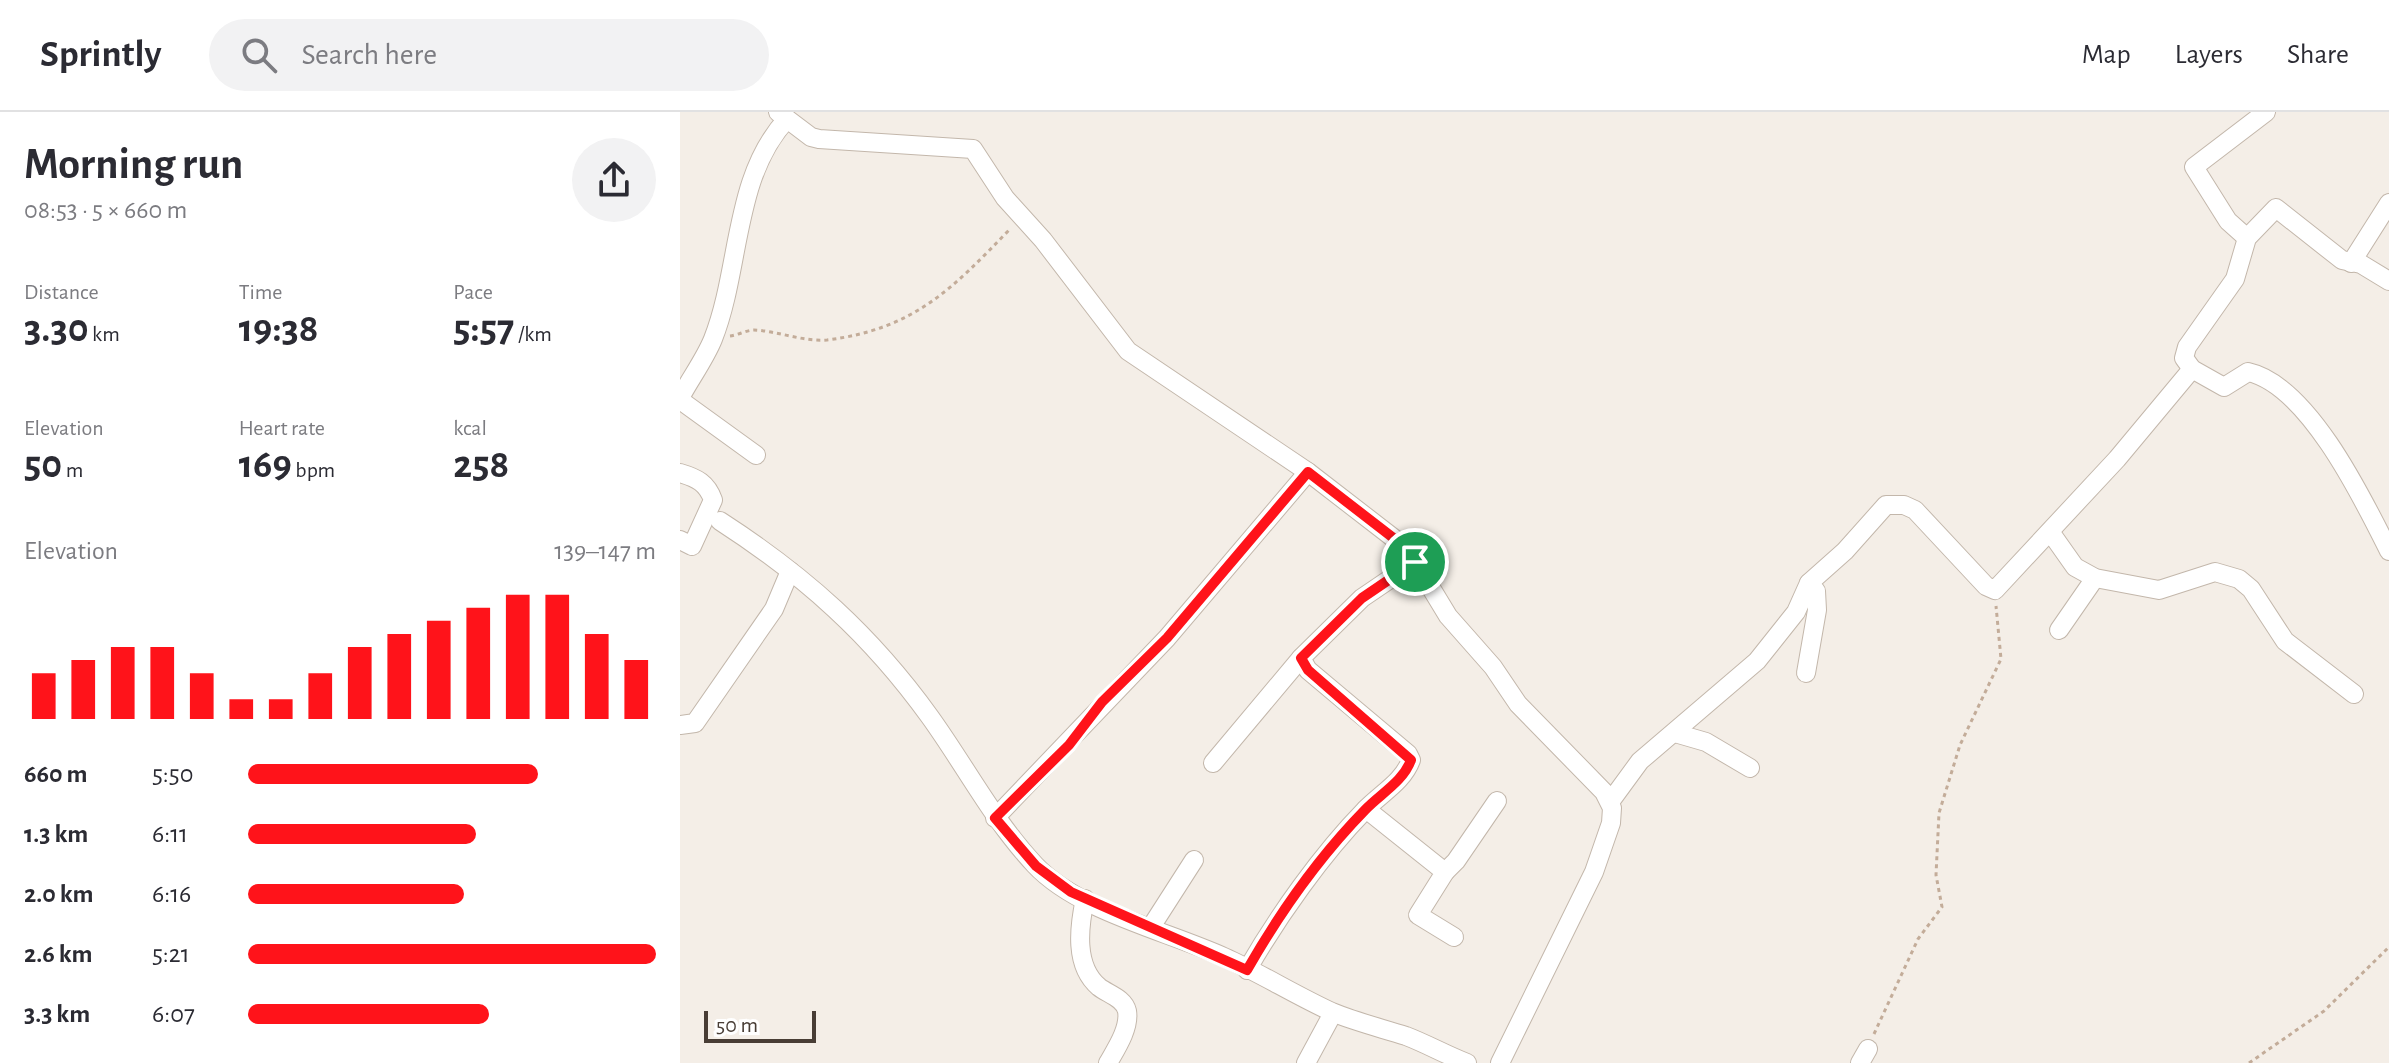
<!DOCTYPE html>
<meta charset="utf-8">
<style>
body{margin:0;font-family:"Alegreya Sans",sans-serif;background:#f2f2f3;color:#2b2b33;height:100vh;display:flex;flex-direction:column;font-size:30px;white-space:nowrap}
*{box-sizing:border-box;margin:0}
p{font-size:26px;color:#7c7c81}
.icon{flex:none;width:44px;height:44px;fill:none;stroke:currentColor;stroke-width:2;stroke-linecap:round;stroke-linejoin:round}
.map{position:relative;flex:1;overflow:hidden}
.drawer{display:flex;flex-direction:column;background:#fff;width:680px}
.drawer>*{flex:none}
.scale{position:absolute;left:24px;bottom:20px;width:112px;box-sizing:border-box;padding-left:8px;border:4px solid #483d35;border-top:0;font-size:22px;line-height:28px;white-space:nowrap;color:#483d35;-webkit-text-stroke:6px #fff;paint-order:stroke}
.pin{position:absolute;display:grid;place-items:center;width:68px;height:68px;color:#fff;margin:-34px;border:4px solid #fff;border-radius:50%;box-shadow:0 2px 8px #0007}
.round{display:grid;place-items:center;flex:none;width:84px;height:84px;border-radius:42px;background:#f2f2f3}
.head{display:flex;align-items:center;justify-content:space-between;height:136px;padding:0 24px}
h1{font-size:44px;font-weight:600;line-height:60px}
.figures{display:grid;grid-template-columns:repeat(3,1fr);gap:12px;height:136px;padding:8px 24px}
.figures div{display:grid;align-content:center}
.figures b{font-size:40px;font-weight:600}
.figures small{font-size:22px;font-weight:400}
.figures p{font-size:22px}
.chart{height:224px;padding:16px 24px}
.chart p{display:flex;justify-content:space-between}
.chart svg{width:100%;height:144px;margin-top:8px;stroke:#ff131a;stroke-width:6}
ul{padding:0 24px;list-style:none;font-size:26px}
li{display:grid;grid-template-columns:128px 96px 1fr;align-items:center;height:60px}
li i{height:20px;border-radius:10px;background:#ff131a}
header{display:flex;align-items:center;gap:48px;box-sizing:border-box;height:112px;padding:0 40px;background:#fff;border-bottom:2px solid #e1e1e2}
header strong{font-size:38px}
nav{display:flex;gap:44px;margin-inline-start:auto;font-size:28px}
.search{width:560px;height:72px;background:#f2f2f3;display:flex;align-items:center;gap:20px;box-sizing:border-box;padding:0 28px;border-radius:44px;color:#7c7c81;font-size:30px}
main{display:flex;flex:1;min-height:0}
.map>svg:first-child{display:block}
</style>
<header>
<strong>Sprintly</strong>
<div class="search"><svg class="icon" aria-label="search" viewBox="0 0 24 24"><circle cx="10" cy="10" r="6"/><path d="M15 15l6 6"/></svg>Search here</div>
<nav><a>Map</a><a>Layers</a><a>Share</a></nav>
</header>
<main>
<section class="drawer">
<div class="head"><div><h1>Morning run</h1><p>08:53 · 5 × 660 m</p></div><a class="round"><svg class="icon" aria-label="share" viewBox="0 0 24 24"><path d="M12 15V3M7 8l5-5 5 5M5 13v7h14v-7"/></svg></a></div>
<div class="figures">
<div><p>Distance</p><b>3.30<small> km</small></b></div>
<div><p>Time</p><b>19:38</b></div>
<div><p>Pace</p><b>5:57<small> /km</small></b></div>
</div>
<div class="figures">
<div><p>Elevation</p><b>50<small> m</small></b></div>
<div><p>Heart rate</p><b>169<small> bpm</small></b></div>
<div><p>kcal</p><b>258</b></div>
</div>
<div class="chart"><p><span>Elevation</span>139–147 m</p>
<svg viewBox="0 0 160 44" preserveAspectRatio="none"><path d="M5 44V30M15 44V26M25 44V22M35 44V22M45 44V30M55 44V38M65 44V38M75 44V30M85 44V22M95 44V18M105 44V14M115 44V10M125 44V6M135 44V6M145 44V18M155 44V26"/></svg>
</div>
<ul>
<li><b>660 m</b>5:50<i style="width:71%"></i></li>
<li><b>1.3 km</b>6:11<i style="width:56%"></i></li>
<li><b>2.0 km</b>6:16<i style="width:53%"></i></li>
<li><b>2.6 km</b>5:21<i style="width:100%"></i></li>
<li><b>3.3 km</b>6:07<i style="width:59%"></i></li>
</ul>
</section>
<div class="map">
<svg width="1709" height="951" viewBox="0 0 1709 951">
<rect width="100%" height="100%" fill="#f4eee7"/>
<g fill="none" stroke-linecap="round" stroke-linejoin="round">
<g stroke="#c3b7ab" stroke-width="20">
<g id="minor">
<path d="M98,0L131,25L139,27L293,37L325,86L363,128L448,239L628,360L716,428L731,443L768,504L813,555L838,592L924,680L932,696L931,711L914,760L820,951"/>
<path d="M1567,126L1548,109L1514,55L1586,0"/>
<path d="M1671,151L1709,91"/>
<path d="M1709,169L1681,152L1662,148L1596,96L1567,126L1555,167L1507,235L1504,246L1512,257L1544,275L1568,260C1628,273 1683,387 1709,439"/>
<path d="M0,286C10,267 25,247 33,227C61,156 53,65 107,7"/>
<path d="M0,288L76,343"/>
<path d="M0,361C17,366 27,371 33,388L12,434L0,428"/>
<path d="M40,409C125,464 191,523 250,605C286,655 313,708 355,753C398,799 487,819 544,845C580,861 615,883 652,900C676,910 701,916 726,924C747,932 766,943 787,951"/>
<path d="M1371,421L1395,455L1415,466L1479,478L1535,460L1559,467L1571,477L1605,529L1674,582"/>
<path d="M1379,518L1415,466"/>
<path d="M1126,561L1137,498L1136,479L1129,471"/>
<path d="M0,613L15,611L94,497L110,459"/>
<path d="M995,621L1026,630L1070,656"/>
<path d="M533,651L621,546"/>
<path d="M930,690L960,649L1077,549L1116,500L1129,471L1165,439L1206,393H1224L1235,398L1306,474L1315,478L1437,347L1512,257"/>
<path d="M686,697L765,760L738,803L774,825"/>
<path d="M315,706L487,526L628,360"/>
<path d="M765,760L776,749L817,689"/>
<path d="M405,787C399,815 394,854 419,875C428,882 444,886 447,899C450,916 436,937 428,951"/>
<path d="M471,815L514,748"/>
<path d="M567,858C598,804 642,742 685,698C700,682 723,670 731,648L728,642L628,558L621,546L682,486L735,450"/>
<path d="M626,951L653,901"/>
<path d="M1180,951L1188,937"/>
</g>
</g>
<g stroke="#c3ac99" stroke-width="3" stroke-dasharray="4 4" stroke-linecap="butt">
<path d="M50,224C58,223 67,218 74,218C98,219 123,230 147,228C235,217 273,176 331,116"/>
<path d="M1194,922L1238,827L1262,795L1256,763L1259,701L1280,633L1321,547L1316,494"/>
<path d="M1569,951L1644,899L1709,835"/>
</g>
<use href="#minor" stroke="#fff" stroke-width="18"/>
</g>
<g fill="none" stroke-linecap="round" stroke-linejoin="round">
<g stroke="#fff" stroke-width="16">
<path id="route" d="M628,360L716,428L735,450L682,486L621,546L628,558L731,648C723,670 700,682 685,698C640,744 599,802 567,858L391,780L356,754L315,706L389,633L422,590L487,526Z"/>
</g>
<use href="#route" stroke="#ff131a" stroke-width="10"/>
</g>
</svg>
<div class="scale">50 m</div>
<div class="pin" style="left:735px;top:450px;background:#1e9e55"><svg class="icon" aria-label="arrive" viewBox="0 0 24 24"><path d="M6 21V4h12l-3 4 3 4H6"/></svg></div>
</div>
</main>
